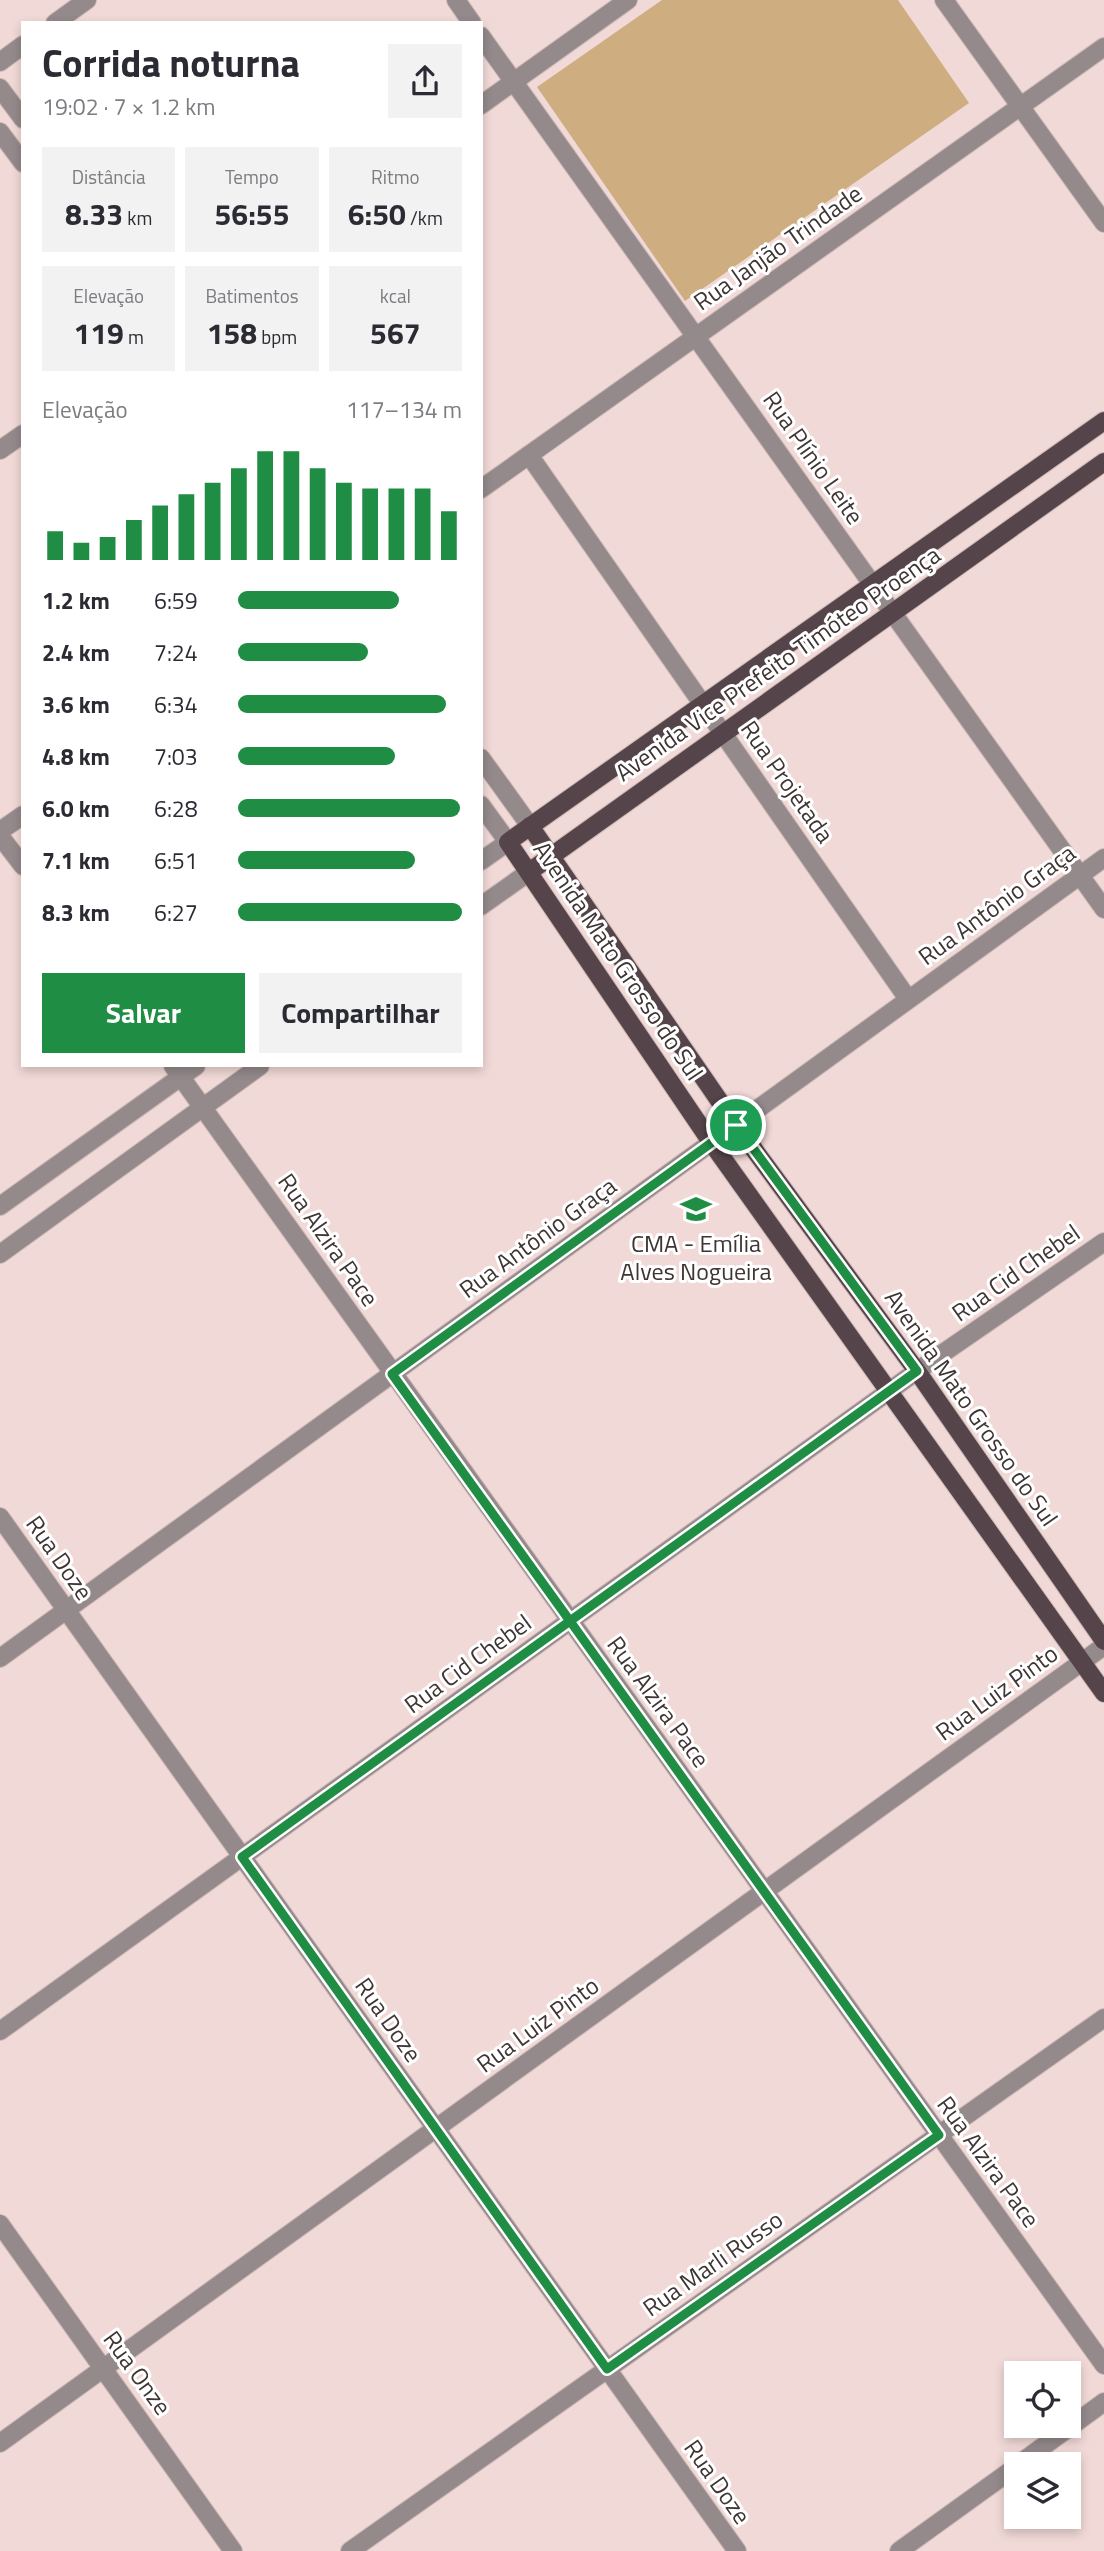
<!DOCTYPE html>
<html lang="pt">
<meta charset="utf-8">
<style>
body{margin:0;font-family:"Titillium Web",sans-serif;background:#f2f2f3;color:#2b2b33;height:100vh;display:flex;flex-direction:column;font-size:26px;white-space:nowrap}
*{box-sizing:border-box;margin:0}
p{font-size:23px;color:#7c7c81}
.icon{flex:none;width:38px;height:38px;fill:none;stroke:currentColor;stroke-width:2;stroke-linecap:round;stroke-linejoin:round}
.map{position:relative;flex:1;overflow:hidden}
.drawer{position:absolute;left:21px;top:21px;width:462px;height:1046px;display:flex;flex-direction:column;background:#fff;border-radius:0px;box-shadow:0 4px 10px #0003}
.drawer>*{flex:none}
.controls{position:absolute;left:1004px;top:2361px;display:grid;gap:14px}
.controls a{display:grid;place-items:center;width:77px;height:77px;border-radius:0px;background:#fff;box-shadow:0 4px 10px #0003;font-size:35px}
.pin{position:absolute;display:grid;place-items:center;width:60px;height:60px;color:#fff;margin:-30px;border:4px solid #fff;border-radius:50%;box-shadow:0 2px 7px #0007}
.round{display:grid;place-items:center;flex:none;width:74px;height:74px;border-radius:0px;background:#f2f2f3}
.summary{display:flex;align-items:center;justify-content:space-between;height:119px;padding:0 21px}
h1{font-size:38px;font-weight:700;line-height:52px}
.stats{display:grid;grid-template-columns:repeat(3,1fr);gap:10px;height:119px;padding:7px 21px}
.stats div{display:grid;align-content:center;border-radius:0px;background:#f2f2f3;text-align:center}
.stats b{font-size:30px;font-weight:700}
.stats small{font-size:19px;font-weight:400}
.stats p{font-size:19px}
.chart{height:196px;padding:14px 21px}
.chart p{display:flex;justify-content:space-between}
.chart svg{width:100%;height:126px;margin-top:7px;stroke:#208d44;stroke-width:6}
.cta{display:flex;gap:14px;margin-top:auto;padding:14px 21px}
.cta a{flex:1;height:80px;border-radius:0px;background:#208d44;color:#fff;font-size:28px;font-weight:700;line-height:80px;text-align:center}
.cta a+a{background:#f2f2f3;color:#2b2b33}
ul{padding:0 21px;list-style:none;font-size:23px}
li{display:grid;grid-template-columns:112px 84px 1fr;align-items:center;height:52px}
li i{height:18px;border-radius:9px;background:#208d44}
.map>svg:first-child{display:block}
</style>
<div class="map">
<svg width="1104" height="2551" viewBox="0 0 1104 2551">
<rect width="100%" height="100%" fill="#f1d9d7"/>
<path fill="#cead80" d="M662,0H898L969,103L685,301L537,87Z"/>
<g fill="none" stroke-linecap="round" stroke-linejoin="round">
<g stroke="#cdb8b6" stroke-width="20">
<g id="minor">
<path d="M456,0L472,23"/>
<path d="M944,0L1104,223"/>
<path d="M55,23L87,0"/>
<path d="M481,36L1104,909"/>
<path d="M0,62L23,45"/>
<path d="M0,88L23,119"/>
<path d="M481,105L628,0"/>
<path d="M0,132L23,163"/>
<path d="M0,450L23,434"/>
<path d="M529,455L908,999"/>
<path d="M481,489L1104,47"/>
<path d="M481,758L530,826"/>
<path d="M481,805L508,842L481,861"/>
<path d="M0,831L23,815"/>
<path d="M0,836L23,866"/>
<path d="M481,906L529,872"/>
<path d="M173,1066L1104,2365"/>
<path d="M0,1206L196,1066"/>
<path d="M0,1254L260,1066"/>
<path d="M0,1517L737,2551"/>
<path d="M0,1658L1104,858"/>
<path d="M0,2031L917,1371L1104,1242"/>
<path d="M0,2224L233,2551"/>
<path d="M0,2443L1104,1646"/>
<path d="M1019,2464L1104,2402"/>
<path d="M350,2551L1104,2018"/>
<path d="M899,2551L1017,2466"/>
</g>
</g>
<g stroke="#cdb8b6" stroke-width="20">
<g id="major">
<path d="M1104,421L508,842L711,1142L1104,1693"/>
<path d="M530,826L736,1125L917,1371L1104,1641"/>
<path d="M529,872L1104,462"/>
</g>
</g>
<use href="#minor" stroke="#948a8c" stroke-width="18"/>
<use href="#major" stroke="#55454a" stroke-width="18"/>
</g>
<g fill="none" stroke-linecap="round" stroke-linejoin="round">
<g stroke="#fff" stroke-width="14">
<path id="route" d="M736,1125L392,1374L570,1621L242,1857L607,2369L939,2135L570,1621L917,1371L736,1125"/>
</g>
<use href="#route" stroke="#208d44" stroke-width="9"/>
</g>
<defs>
<g id="school-bare" transform="scale(2.415)"><path d="M0-5L7-2L0 1L-7-2ZM-4 1L0 2.5L4 1V4Q0 6-4 4Z" fill="#208d44" stroke="#fff" stroke-width="2.5" paint-order="stroke"/></g>
</defs>
<g fill-rule="evenodd">
<use href="#school-bare" x="696" y="1209"/>
</g>
<g text-anchor="middle" stroke-width="6" stroke-linejoin="round" paint-order="stroke">
<g font-size="24" fill="#3e3534" stroke="#fff">
<text transform="translate(778 248) rotate(-35)" y="8">Rua Janjão Trindade</text>
<text transform="translate(813 458) rotate(55)" y="8">Rua Plínio Leite</text>
<text transform="translate(778 664) rotate(-35)" y="8">Avenida Vice Prefeito Timóteo Proença</text>
<text transform="translate(787 782) rotate(55)" y="8">Rua Projetada</text>
<text transform="translate(997 905) rotate(-36)" y="8">Rua Antônio Graça</text>
<text transform="translate(618 961) rotate(56)" y="8">Avenida Mato Grosso do Sul</text>
<text transform="translate(538 1238) rotate(-36)" y="8">Rua Antônio Graça</text>
<text transform="translate(328 1240) rotate(55)" y="8">Rua Alzira Pace</text>
<text transform="translate(1016 1273) rotate(-35)" y="8">Rua Cid Chebel</text>
<text transform="translate(971 1408) rotate(55)" y="8">Avenida Mato Grosso do Sul</text>
<text transform="translate(59 1558) rotate(55)" y="8">Rua Doze</text>
<text transform="translate(468 1664) rotate(-36)" y="8">Rua Cid Chebel</text>
<text transform="translate(997 1693) rotate(-36)" y="8">Rua Luiz Pinto</text>
<text transform="translate(658 1702) rotate(54)" y="8">Rua Alzira Pace</text>
<text transform="translate(388 2020) rotate(55)" y="8">Rua Doze</text>
<text transform="translate(538 2025) rotate(-36)" y="8">Rua Luiz Pinto</text>
<text transform="translate(988 2162) rotate(54)" y="8">Rua Alzira Pace</text>
<text transform="translate(713 2264) rotate(-35)" y="8">Rua Marli Russo</text>
<text transform="translate(137 2373) rotate(54)" y="8">Rua Onze</text>
<text transform="translate(717 2482) rotate(55)" y="8">Rua Doze</text>
</g>
<g font-size="24" fill="#3e3534" stroke="#fff">
<text x="696" y="1252">CMA - Emília<tspan x="696" dy="28">Alves Nogueira</tspan></text>
</g>
</g>
</svg>
<div class="controls">
<a><svg class="icon" aria-label="locate" viewBox="0 0 24 24"><circle cx="12" cy="12" r="6"/><path d="M12 2v4M12 18v4M2 12h4M18 12h4"/></svg></a>
<a><svg class="icon" aria-label="layers" viewBox="0 0 24 24"><path d="M12 4l9 5-9 5-9-5zM3 14l9 5 9-5"/></svg></a>
</div>
<div class="pin" style="left:736px;top:1125px;background:#1e9e55"><svg class="icon" aria-label="arrive" viewBox="0 0 24 24"><path d="M6 21V4h12l-3 4 3 4H6"/></svg></div>
<section class="drawer">
<div class="summary"><div><h1>Corrida noturna</h1><p>19:02 · 7 × 1.2 km</p></div><a class="round"><svg class="icon" aria-label="share" viewBox="0 0 24 24"><path d="M12 15V3M7 8l5-5 5 5M5 13v7h14v-7"/></svg></a></div>
<div class="stats">
<div><p>Distância</p><b>8.33<small> km</small></b></div>
<div><p>Tempo</p><b>56:55</b></div>
<div><p>Ritmo</p><b>6:50<small> /km</small></b></div>
</div>
<div class="stats">
<div><p>Elevação</p><b>119<small> m</small></b></div>
<div><p>Batimentos</p><b>158<small> bpm</small></b></div>
<div><p>kcal</p><b>567</b></div>
</div>
<div class="chart"><p><span>Elevação</span>117–134 m</p>
<svg viewBox="0 0 160 44" preserveAspectRatio="none"><path d="M5 44V34M15 44V38M25 44V36M35 44V30M45 44V25M55 44V21M65 44V17M75 44V12M85 44V6M95 44V6M105 44V12M115 44V17M125 44V19M135 44V19M145 44V19M155 44V27"/></svg>
</div>
<ul>
<li><b>1.2 km</b>6:59<i style="width:72%"></i></li>
<li><b>2.4 km</b>7:24<i style="width:58%"></i></li>
<li><b>3.6 km</b>6:34<i style="width:93%"></i></li>
<li><b>4.8 km</b>7:03<i style="width:70%"></i></li>
<li><b>6.0 km</b>6:28<i style="width:99%"></i></li>
<li><b>7.1 km</b>6:51<i style="width:79%"></i></li>
<li><b>8.3 km</b>6:27<i style="width:100%"></i></li>
</ul>
<div class="cta"><a>Salvar</a><a>Compartilhar</a></div>
</section>
</div>
